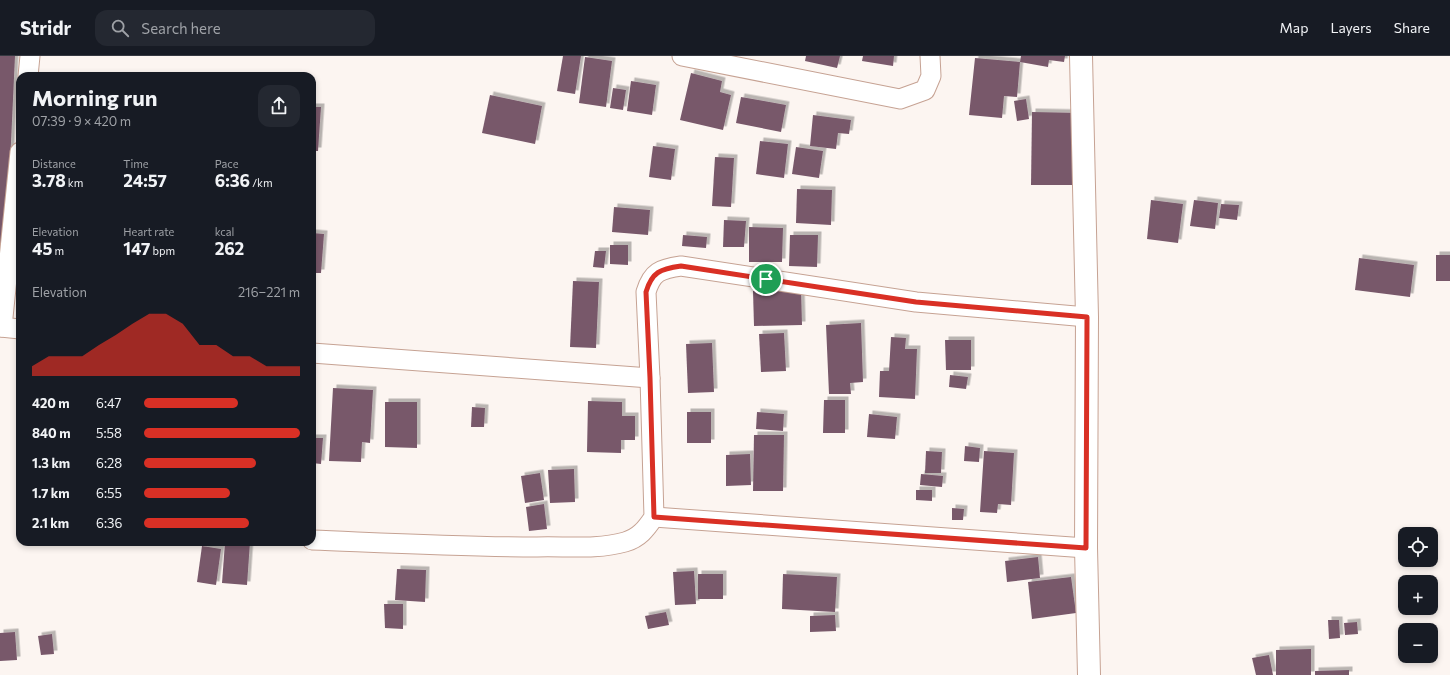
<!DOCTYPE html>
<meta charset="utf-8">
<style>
body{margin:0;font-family:Commissioner,sans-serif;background:#242831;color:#f1f3f6;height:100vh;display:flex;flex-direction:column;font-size:15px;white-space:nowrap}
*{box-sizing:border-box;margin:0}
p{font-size:13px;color:#9ea1a6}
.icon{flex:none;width:22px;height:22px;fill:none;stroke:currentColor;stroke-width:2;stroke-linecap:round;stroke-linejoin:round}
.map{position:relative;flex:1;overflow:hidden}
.details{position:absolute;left:16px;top:16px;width:300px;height:474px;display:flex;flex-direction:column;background:#171b24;border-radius:12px;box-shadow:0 2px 6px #0003}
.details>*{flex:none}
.tools{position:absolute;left:1398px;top:471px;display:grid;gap:8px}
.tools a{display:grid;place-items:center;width:40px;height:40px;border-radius:8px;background:#171b24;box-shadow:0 2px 6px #0003;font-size:20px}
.pin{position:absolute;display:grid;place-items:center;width:34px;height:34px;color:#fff;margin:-17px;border:2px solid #fff;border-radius:50%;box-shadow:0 1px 4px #0007}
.round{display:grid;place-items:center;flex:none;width:42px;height:42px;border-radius:12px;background:#242831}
.head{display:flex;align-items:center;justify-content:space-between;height:68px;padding:0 16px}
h1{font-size:22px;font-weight:700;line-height:30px}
.stats{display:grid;grid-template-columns:repeat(3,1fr);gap:6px;height:68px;padding:4px 16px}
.stats div{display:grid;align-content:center}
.stats b{font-size:17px;font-weight:700}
.stats small{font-size:11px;font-weight:400}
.stats p{font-size:11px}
.chart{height:112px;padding:8px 16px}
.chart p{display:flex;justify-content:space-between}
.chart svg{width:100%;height:72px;margin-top:4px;fill:#d93025;opacity:.7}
ul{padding:0 16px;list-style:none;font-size:13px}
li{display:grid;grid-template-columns:64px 48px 1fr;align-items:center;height:30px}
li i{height:10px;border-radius:5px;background:#d93025}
header{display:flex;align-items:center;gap:24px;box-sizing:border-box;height:56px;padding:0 20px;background:#171b24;border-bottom:1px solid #363941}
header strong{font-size:19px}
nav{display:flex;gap:22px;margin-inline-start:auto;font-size:14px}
.search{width:280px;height:36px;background:#242831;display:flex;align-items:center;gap:10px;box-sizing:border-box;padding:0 14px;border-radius:12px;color:#9ea1a6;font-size:15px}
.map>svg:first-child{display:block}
</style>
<header>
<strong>Stridr</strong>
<div class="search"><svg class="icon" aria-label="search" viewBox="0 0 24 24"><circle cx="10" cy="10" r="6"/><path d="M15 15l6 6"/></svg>Search here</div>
<nav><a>Map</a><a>Layers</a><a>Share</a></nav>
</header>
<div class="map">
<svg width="1450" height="619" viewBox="0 0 1450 619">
<defs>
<filter id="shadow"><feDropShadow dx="3.5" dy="-3.5" stdDeviation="0" flood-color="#0004"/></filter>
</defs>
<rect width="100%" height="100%" fill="#fcf5f1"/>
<g fill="#78586b" filter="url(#shadow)">
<path d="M0,0H15L5,216L0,249Z"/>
<path d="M563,0H581L575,38L557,35Z"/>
<path d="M806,0H840L837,12L805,5Z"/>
<path d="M863,0H894L893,10L862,5Z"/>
<path d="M1021,0H1065L1064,6L1049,4L1048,11L1020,6Z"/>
<path d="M585,1L612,5L606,51L579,47Z"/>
<path d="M975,2L1020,6L1017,41L1004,40L1002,62L969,59Z"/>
<path d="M691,17L722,25L720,36L731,39L723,74L680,64Z"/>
<path d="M631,25L656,29L652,59L627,55Z"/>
<path d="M613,32L626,34L623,54L610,52Z"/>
<path d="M490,39L542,50L535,88L482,77Z"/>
<path d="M741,41L786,49L781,76L736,67Z"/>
<path d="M1026,43L1029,63L1017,65L1014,45Z"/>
<path d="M312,51H321L318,95H312Z"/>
<path d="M1032,56L1081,57L1080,129H1031Z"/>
<path d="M813,59L851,64L849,78L838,77L836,93L810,90Z"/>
<path d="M760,85L788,88L784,122L756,118Z"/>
<path d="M653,90L675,93L671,124L649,121Z"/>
<path d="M796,91L823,95L819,122L792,118Z"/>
<path d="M715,101L734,102L731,151L712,150Z"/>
<path d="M797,133L832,134L831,169L796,167Z"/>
<path d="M1151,144L1183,148L1178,187L1147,183Z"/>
<path d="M1194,144L1218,147L1215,173L1190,170Z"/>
<path d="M1221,148L1239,149L1237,164L1219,162Z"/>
<path d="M614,151L650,154L648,179L612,176Z"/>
<path d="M724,164L746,165L744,191H723Z"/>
<path d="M749,171L783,172L782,206H749Z"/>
<path d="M312,177L324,178L321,217H312Z"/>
<path d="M683,179L707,181L706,192L682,190Z"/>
<path d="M790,179H818L817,211L789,210Z"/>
<path d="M610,189H628V209L610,208Z"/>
<path d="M595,195H606L604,212L593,211Z"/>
<rect x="1436" y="199" width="14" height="26"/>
<path d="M1359,202L1414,209L1410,241L1355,234Z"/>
<path d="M573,225L599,226L596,292L570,291Z"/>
<path d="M801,233L802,269L754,270L753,235Z"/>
<path d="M861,267L863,326L850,327L851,338H829L826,269Z"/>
<path d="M784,277L786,315L761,316L759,278Z"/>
<path d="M891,281L906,282L905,293H917L915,343L879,341L880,315H889Z"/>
<path d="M945,284H971V314H946Z"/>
<path d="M712,287L714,336L688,337L686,288Z"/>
<path d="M950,319L968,321L966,333L949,331Z"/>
<path d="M333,332L373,334L370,387L362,386L361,406L329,405Z"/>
<path d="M824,344H845V377H823Z"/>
<path d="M588,345L622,346V360H635V384H621V397L587,396Z"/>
<path d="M385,346H417V392L385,391Z"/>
<path d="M472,351L485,352L484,371H471Z"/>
<rect x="687" y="356" width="24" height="31"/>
<path d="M757,356L784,358L783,375L756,373Z"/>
<path d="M869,358L897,361L895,383L867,381Z"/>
<path d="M754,379H784L783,435H753Z"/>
<path d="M312,382H323L321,408L312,407Z"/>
<path d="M965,390L980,392L979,406L964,405Z"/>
<path d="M926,395L942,396L941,417H925Z"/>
<path d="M984,395L1014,397L1011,449L998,448L997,457L980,456Z"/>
<path d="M750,398L751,429L726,430V399Z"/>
<path d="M574,413L575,446L550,447L548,414Z"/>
<path d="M540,417L544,444L525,447L521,420Z"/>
<path d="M921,418L943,420L942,431L920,429Z"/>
<path d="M916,434H932V445L916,444Z"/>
<path d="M544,448L547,473L529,475L526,451Z"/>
<path d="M952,452L964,453L963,464H952Z"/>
<path d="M225,486H250L247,529L222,527Z"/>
<path d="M202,490L221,493L216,529L197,526Z"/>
<path d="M1038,501L1040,522L1007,526L1005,505Z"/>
<path d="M397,513L426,514L425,546L395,544Z"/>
<path d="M694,515L696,548L675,549L673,516Z"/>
<rect x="698" y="518" width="25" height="25"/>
<path d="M783,518L837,521L835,556L782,553Z"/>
<path d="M1071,521L1076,557L1032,563L1028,526Z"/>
<path d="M384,548H403V573L385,572Z"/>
<path d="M666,556L669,569L648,573L645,560Z"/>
<path d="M835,559L836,575L810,576V560Z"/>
<path d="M1328,564H1339L1340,582L1329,583Z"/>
<path d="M1357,566L1358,578L1345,579L1344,567Z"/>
<path d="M15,576L17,604L0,605V577Z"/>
<path d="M52,578L54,598L41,599L38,580Z"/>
<path d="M1311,593V619H1276V594Z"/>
<path d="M1269,599L1273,619H1256L1252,602Z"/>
<path d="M1349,614V619H1315V615Z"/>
</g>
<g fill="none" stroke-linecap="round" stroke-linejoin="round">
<g stroke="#c6a293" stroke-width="21">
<g id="minor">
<path d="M682,0L900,43L925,34L931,20L930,0"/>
<path d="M28,20L30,0"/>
<path d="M0,271L20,273"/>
<path d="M2,271L20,96"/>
<path d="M312,297L650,322"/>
<path d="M654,461L1086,492"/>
<path d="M312,484C387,487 462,491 537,491C565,490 597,494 625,486C639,482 646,473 654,461L650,322L646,236C652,216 660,213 681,210L916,246L1087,261"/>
</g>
</g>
<g stroke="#c6a293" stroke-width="24">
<path id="tertiary" d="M1081,0L1087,261L1086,492L1089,619"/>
</g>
<use href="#minor" stroke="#fff" stroke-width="19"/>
<use href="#tertiary" stroke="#fff" stroke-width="22"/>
</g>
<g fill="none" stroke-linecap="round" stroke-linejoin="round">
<g stroke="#fff" stroke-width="8">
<path id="route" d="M681,210L916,246L1087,261L1086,492L654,461L650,322L646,236C652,216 660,213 681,210Z"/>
</g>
<use href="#route" stroke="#d93025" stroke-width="5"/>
</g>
</svg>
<div class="tools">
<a><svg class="icon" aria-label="locate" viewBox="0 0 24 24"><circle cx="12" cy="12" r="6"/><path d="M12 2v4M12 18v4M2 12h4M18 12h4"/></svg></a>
<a>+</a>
<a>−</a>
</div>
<div class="pin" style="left:766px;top:223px;background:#1e9e55"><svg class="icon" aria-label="arrive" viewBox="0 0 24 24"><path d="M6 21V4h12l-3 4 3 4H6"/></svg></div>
<section class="details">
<div class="head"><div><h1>Morning run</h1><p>07:39 · 9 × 420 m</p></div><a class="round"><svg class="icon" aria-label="share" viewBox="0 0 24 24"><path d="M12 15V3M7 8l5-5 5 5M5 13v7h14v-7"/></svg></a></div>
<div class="stats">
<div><p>Distance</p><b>3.78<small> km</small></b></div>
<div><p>Time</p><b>24:57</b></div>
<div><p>Pace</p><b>6:36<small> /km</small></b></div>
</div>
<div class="stats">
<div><p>Elevation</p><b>45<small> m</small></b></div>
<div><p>Heart rate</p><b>147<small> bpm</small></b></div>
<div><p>kcal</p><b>262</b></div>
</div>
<div class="chart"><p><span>Elevation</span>216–221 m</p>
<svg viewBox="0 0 160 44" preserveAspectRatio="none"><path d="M0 44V38L10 32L20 32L30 32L40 25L50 19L60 12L70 6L80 6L90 12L100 25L110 25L120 32L130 32L140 38L150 38L160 38V44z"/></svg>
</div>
<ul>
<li><b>420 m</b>6:47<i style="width:60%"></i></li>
<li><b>840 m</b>5:58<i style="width:100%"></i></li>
<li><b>1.3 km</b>6:28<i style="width:72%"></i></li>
<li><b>1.7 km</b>6:55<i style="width:55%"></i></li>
<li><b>2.1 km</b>6:36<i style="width:67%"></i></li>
</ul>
</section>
</div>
